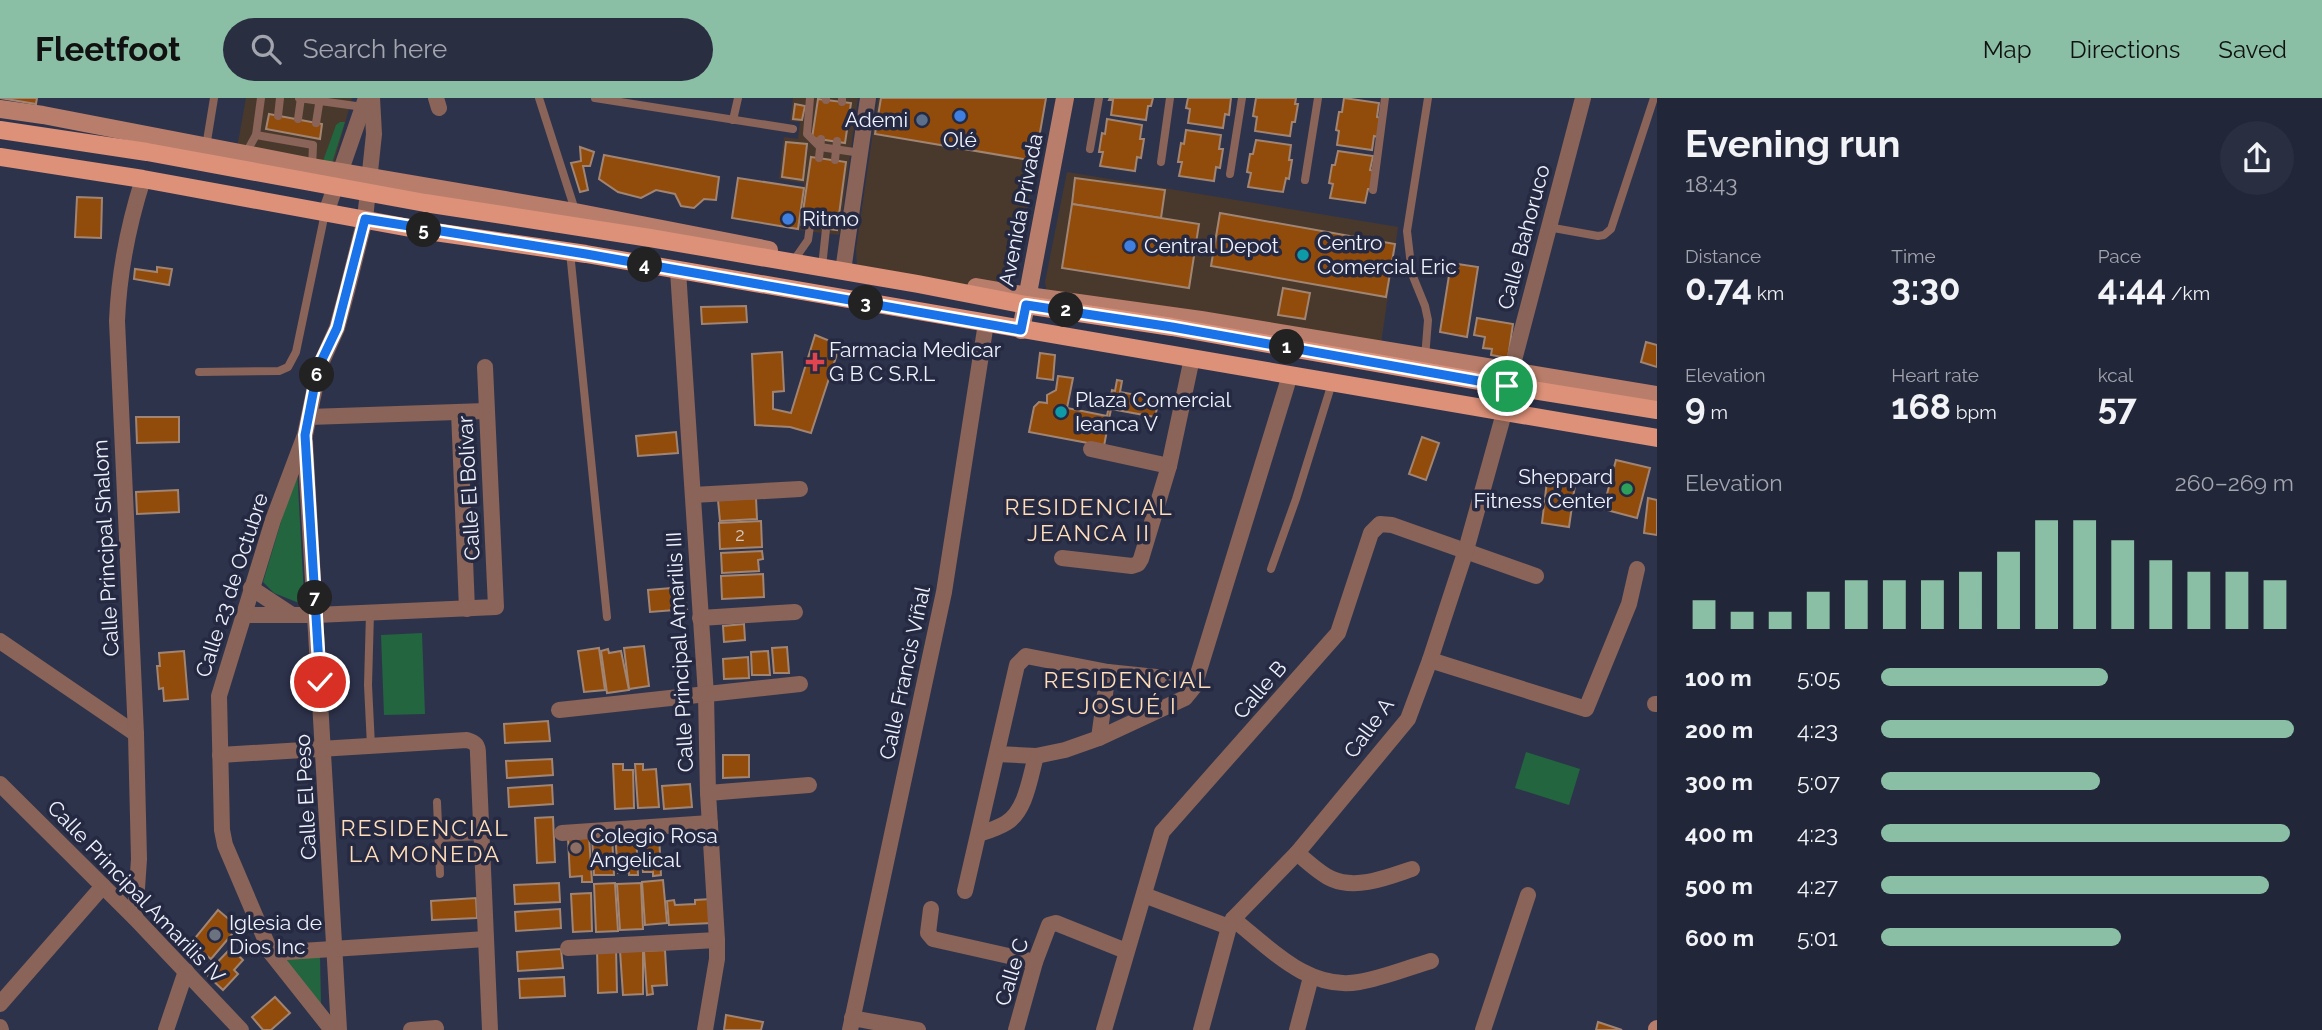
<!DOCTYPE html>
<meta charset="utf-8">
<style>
body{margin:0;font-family:Raleway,sans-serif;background:#2a2e41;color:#f1f3f6;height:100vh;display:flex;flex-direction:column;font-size:26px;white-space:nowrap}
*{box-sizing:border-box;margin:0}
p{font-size:23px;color:#a2a5ae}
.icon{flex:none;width:38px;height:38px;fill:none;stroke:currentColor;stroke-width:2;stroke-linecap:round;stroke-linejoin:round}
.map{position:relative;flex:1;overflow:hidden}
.panel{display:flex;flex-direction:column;background:#222639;width:665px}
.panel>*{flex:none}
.pin{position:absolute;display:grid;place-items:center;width:60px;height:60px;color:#fff;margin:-30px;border:4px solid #fff;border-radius:50%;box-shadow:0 2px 7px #0007}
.km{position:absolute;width:35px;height:35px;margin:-18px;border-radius:50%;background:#222;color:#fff;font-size:19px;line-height:35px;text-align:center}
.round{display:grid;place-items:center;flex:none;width:74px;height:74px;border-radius:37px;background:#2a2e41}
.overview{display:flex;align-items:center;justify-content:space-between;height:119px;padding:0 28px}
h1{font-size:38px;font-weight:700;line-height:52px}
.metrics{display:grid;grid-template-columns:repeat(3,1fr);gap:10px;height:119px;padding:7px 28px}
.metrics div{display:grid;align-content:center}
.metrics b{font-size:35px;font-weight:700}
.metrics small{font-size:19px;font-weight:400}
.metrics p{font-size:19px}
.chart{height:196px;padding:14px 28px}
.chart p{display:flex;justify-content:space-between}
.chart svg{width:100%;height:126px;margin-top:7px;stroke:#8abfa5;stroke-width:6}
ul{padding:0 28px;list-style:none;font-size:23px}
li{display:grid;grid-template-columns:112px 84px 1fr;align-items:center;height:52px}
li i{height:18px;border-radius:9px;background:#8abfa5}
header{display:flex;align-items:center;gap:42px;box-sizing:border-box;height:98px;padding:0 35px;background:#8abfa5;color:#111}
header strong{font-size:33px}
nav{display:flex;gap:38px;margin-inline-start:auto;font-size:24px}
.search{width:490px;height:63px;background:#2a2e41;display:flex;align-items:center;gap:18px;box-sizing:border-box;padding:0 24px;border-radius:38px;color:#a2a5ae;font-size:26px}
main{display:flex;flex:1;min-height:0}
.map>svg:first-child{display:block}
</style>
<header>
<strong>Fleetfoot</strong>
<div class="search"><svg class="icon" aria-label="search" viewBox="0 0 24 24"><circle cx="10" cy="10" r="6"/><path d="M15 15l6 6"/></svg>Search here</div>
<nav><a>Map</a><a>Directions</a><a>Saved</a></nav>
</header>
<main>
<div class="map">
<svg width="1657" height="932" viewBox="0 0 1657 932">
<rect width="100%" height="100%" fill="#2e334c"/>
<g fill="#49392d">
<path d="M246,0H352L334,64L330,68L237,50Z"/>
<path d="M793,0H858L839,137L799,132L804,85L779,81L784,39L798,41L800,24L790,23Z"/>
<path d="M878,0H1047L1017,170L1013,185L1007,193L997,196L857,168L856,151Z"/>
<path d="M1067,74L1398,129L1378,266L1047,195L1045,184Z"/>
</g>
<g fill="#22653f">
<path d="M340,24H345L332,65L323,63L336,27Z"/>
<path d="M297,370L304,498L299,505L274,495L263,484Z"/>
<path d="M422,535L425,616L384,617L381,537Z"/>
<path d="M1526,654L1580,671L1569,707L1515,690Z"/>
<path d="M320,858L321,908L282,859Z"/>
</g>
<g fill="#914b0b" stroke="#a18572" stroke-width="2">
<path d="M0,0H37L36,6Z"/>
<path d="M881,0H1046L1035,63L875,36Z"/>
<path d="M1110,0H1153L1151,8H1148L1146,22L1111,17L1113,2H1109Z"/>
<path d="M1188,0H1231L1229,17L1225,16L1223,30L1188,25L1190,11L1186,10Z"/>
<path d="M1256,0H1296L1295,6H1298L1295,24H1292L1290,38L1255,33L1257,19L1253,18Z"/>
<path d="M1344,0L1379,5L1377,19L1381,20L1378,39L1374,38L1372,52L1337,47L1339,33L1336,32L1339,14H1342Z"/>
<path d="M818,1L851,5L845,45L812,40Z"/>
<path d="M795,6L805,8L802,22L793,21Z"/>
<path d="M269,16L322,26L320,41L266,31Z"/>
<path d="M1107,21L1142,27L1140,41H1144L1141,60L1137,59L1135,73L1100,68L1103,54H1099L1102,35L1105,36Z"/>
<path d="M1186,32L1221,37L1219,51H1223L1220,70L1216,69L1214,83L1179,78L1182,64H1178L1181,45L1184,46Z"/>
<path d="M1256,42L1291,47L1289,62H1292L1289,81L1286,80L1283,94L1248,89L1251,75L1247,74L1250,56H1253Z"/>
<path d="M786,44L807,46L803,82L782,79Z"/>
<path d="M580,49L594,54L590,68H583L588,92L580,94L571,65L581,63Z"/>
<path d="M1338,53L1373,58L1370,72L1374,73L1371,91H1368L1365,105L1330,100L1333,86L1329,85L1332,67H1335Z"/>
<path d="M604,57L719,79L716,102L704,101L694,110L681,108L675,96L656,92L641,100L618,94L599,81Z"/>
<path d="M811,59L846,64L837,132L801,127Z"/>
<path d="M738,80L804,90L798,131L732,120Z"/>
<path d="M1075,80L1165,92L1161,120L1072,106Z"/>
<path d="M77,99L102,100L101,140L75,139Z"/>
<path d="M1072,106L1199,126L1189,190L1062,170Z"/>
<path d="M1220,115L1395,146L1386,199L1211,168Z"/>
<path d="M1451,165L1478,169L1467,239L1440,234Z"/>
<path d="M157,169L172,171L169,187L134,181L135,171L157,174Z"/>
<path d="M1283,190L1310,195L1305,221L1278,217Z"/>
<path d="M746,208L747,224L702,226L701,209Z"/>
<path d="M1477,220L1513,226L1508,260L1491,257L1492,251L1483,250L1485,239L1474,237Z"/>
<path d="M815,237L840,247L811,335L790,329L755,327L752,256L782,254L784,293L773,294V311L791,315Z"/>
<path d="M1646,244L1657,247V269L1641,264Z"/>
<path d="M1040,255L1055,257L1053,282L1037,280Z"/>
<path d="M1058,278L1073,280L1067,310L1107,318L1112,292L1115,293L1117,282L1122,283L1120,294L1159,301L1155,319L1111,311L1104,348L1029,334L1034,309L1039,304L1047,305V297L1056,292Z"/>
<path d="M136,319H179V344L137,345Z"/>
<path d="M676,334L678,355L638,358L636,338Z"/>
<path d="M1422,339L1439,345L1426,382L1409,376Z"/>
<path d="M1616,362L1650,370L1637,420L1603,411Z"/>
<path d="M1557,377L1576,380L1569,429L1542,425L1547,383L1556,384Z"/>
<path d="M178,392L179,414L137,416L136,394Z"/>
<path d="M756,400L757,421L720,423L718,402Z"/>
<path d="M1648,400L1657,402V437L1644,435Z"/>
<path d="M761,423L762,449L720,451L719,425Z"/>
<path d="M762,453L763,461L758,462L759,473L722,475L721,455Z"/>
<path d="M763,476L764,499L722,501L721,478Z"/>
<path d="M684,489L687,511L650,514L648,492Z"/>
<path d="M744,526L745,542L724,544L723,528Z"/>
<path d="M644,548L649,588L629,591L624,550Z"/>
<path d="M787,549L789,575H774L772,550Z"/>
<path d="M599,550L605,592L584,594L578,553Z"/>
<path d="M608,551L609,555L621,553L629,592L607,595L601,553Z"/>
<path d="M184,553L188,601L164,603L163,590L159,591L157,568H160L159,555Z"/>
<path d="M768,553L770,577H752L751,554Z"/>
<path d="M748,559L749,580L724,581L723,561Z"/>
<path d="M548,623L550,643L505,645L504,626Z"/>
<path d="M723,657H749V679L723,680Z"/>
<path d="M552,661L553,677L507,680L506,663Z"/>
<path d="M613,666H623V672H633L634,710L615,711Z"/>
<path d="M635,666H643V672L656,671L659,709L638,710Z"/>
<path d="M690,686L692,709L664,711L662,688Z"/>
<path d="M552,687L553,706L509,709L508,690Z"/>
<path d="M553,719L555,764L537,765L535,720Z"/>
<path d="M636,735L638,777H629V774L618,775L615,736Z"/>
<path d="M659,735L661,777L653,778V774H643L641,736Z"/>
<path d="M612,737L614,777H594L592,738Z"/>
<path d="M589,738L592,784H582V778L570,779L568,740Z"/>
<path d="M663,782L667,825L645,827L642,784Z"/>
<path d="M559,785L560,804L515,806L514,787Z"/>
<path d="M615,785L618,833L596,834L594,786Z"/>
<path d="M641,785L643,831L620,832L617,786Z"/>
<path d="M591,795L592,833L573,834L571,796Z"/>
<path d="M476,800L477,820L432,822L431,803Z"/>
<path d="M711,801L712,825L669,827L667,803L674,802L675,807L695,806V802Z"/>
<path d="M560,811L561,830L516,833L515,814Z"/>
<path d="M218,812L238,829L211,861L191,845Z"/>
<path d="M616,849L617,894L598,895L597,850Z"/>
<path d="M231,850L243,862L234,872L238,876L223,892L206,876Z"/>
<path d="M561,851L563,870L518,873L517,854Z"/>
<path d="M643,852V896L623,897L620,853Z"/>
<path d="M665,852L667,887L652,888L653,896L647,897L644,853Z"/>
<path d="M564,879L565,898L520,900L519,881Z"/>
<path d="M275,899L290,915L271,932H263L252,919Z"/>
<path d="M726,917L763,924L761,932H724Z"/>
<path d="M1598,924L1622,932H1596Z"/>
</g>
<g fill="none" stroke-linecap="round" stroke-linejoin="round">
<g stroke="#8a6458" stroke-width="8">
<path d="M299,0L363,9"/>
<path d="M539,0L575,112"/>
<path d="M595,0L793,31"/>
<path d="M810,0L807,36L820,49L861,55"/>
<path d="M826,2V0"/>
<path d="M842,4V0"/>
<path d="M278,18L280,0"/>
<path d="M298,21L301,0"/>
<path d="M733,22L738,0"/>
<path d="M316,25L320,0"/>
<path d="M256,37L261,0"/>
<path d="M206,49L214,0"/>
<path d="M1090,51L1099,0"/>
<path d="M246,55L256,37L313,47L312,70"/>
<path d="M819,60L821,41"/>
<path d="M835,62L837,43"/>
<path d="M1161,64L1170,0"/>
<path d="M1230,76L1242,0"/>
<path d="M1305,82L1318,0"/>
<path d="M1373,92L1385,0"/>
<path d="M1548,129L1598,138L1604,137L1611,131L1654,0"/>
<path d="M570,154L607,519"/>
<path d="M792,165L808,142L810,128"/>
<path d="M822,169L826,131"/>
<path d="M1425,260L1428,222L1425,208L1412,176L1407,133L1428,0"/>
<path d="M199,274L279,273L288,269L296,254L325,115"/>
<path d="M1271,471L1296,401L1332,285"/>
<path d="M370,515L368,587L371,648"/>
<path d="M437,704L440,776"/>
<path d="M439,740L481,738"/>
</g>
<g stroke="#8a6458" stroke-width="16">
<path d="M436,0L439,10"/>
<path d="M326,115L366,0"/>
<path d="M844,166L868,0"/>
<path d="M678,173L706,597L708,695L717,842V861L705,932"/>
<path d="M1508,285L1583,0"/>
<path d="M459,314L467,511"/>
<path d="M309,319L486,313"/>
<path d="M305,344L339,932"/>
<path d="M1091,351L1169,368"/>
<path d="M693,397L800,391"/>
<path d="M1062,460L1132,468L1138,466L1141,461L1169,368L1192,260"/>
<path d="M251,490L292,517"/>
<path d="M243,517H316L496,509L485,269"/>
<path d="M700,520L795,514"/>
<path d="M0,543L136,636"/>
<path d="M1430,562L1586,611L1629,506L1637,471"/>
<path d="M1655,606H1657"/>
<path d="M559,612L800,586"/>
<path d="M1099,640L1108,574"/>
<path d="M997,656L1036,658L1065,652L1099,640L1185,600L1194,589L1290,277"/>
<path d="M220,657L467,642C476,645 478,647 478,656L490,932"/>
<path d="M0,686L135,820L241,932"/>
<path d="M708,695L809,687"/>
<path d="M562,735L710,725"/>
<path d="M979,736C988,733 998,730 1006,725C1026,713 1030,679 1036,658"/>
<path d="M1297,755C1307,763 1320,776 1332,781C1357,792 1388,779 1412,771"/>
<path d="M965,793L1017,567L1026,558L1108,574L1195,583"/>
<path d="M1144,797L1229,829"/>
<path d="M931,811L928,835L933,841L1035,864"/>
<path d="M135,820L139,761L136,636L117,223C119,174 128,128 143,81"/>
<path d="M1233,821C1270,850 1308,893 1359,884C1383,880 1407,870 1431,863"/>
<path d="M568,850L717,842"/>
<path d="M271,855L486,841"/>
<path d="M0,906L103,788"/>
<path d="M852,920L918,932"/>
<path d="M0,929L1,932"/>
<path d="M166,932L186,873"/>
<path d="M332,932L271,855L225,747L222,732L219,598L273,422L305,337L319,270L337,230L347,193L365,121L374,36L372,0"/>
<path d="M411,932L436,930"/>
<path d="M850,932L944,494L986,225"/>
<path d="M1016,932L1035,864L1049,827L1056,825L1126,853"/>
<path d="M1104,932L1162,734L1338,535L1371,435L1380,426L1392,427L1536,478"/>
<path d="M1201,932L1229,829L1233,821L1297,755L1408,621L1430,562L1466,452L1504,315"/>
<path d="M1297,932L1311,879"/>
<path d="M1483,932L1528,797"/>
</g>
<g stroke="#b97e6b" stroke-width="18">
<path d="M0,11L43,17L312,69L575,114L769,152"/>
<path d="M976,189L1028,198L1201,222L1657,297"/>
<path d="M1021,232L1065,0"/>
<path d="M1657,932V931"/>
</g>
<g stroke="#dd9179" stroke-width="18">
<path d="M0,32L147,54L425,105L650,140L918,186L1026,207L1172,229L1507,288L1657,312"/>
<path d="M0,59L143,81L421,132L586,156L1657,340"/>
</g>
</g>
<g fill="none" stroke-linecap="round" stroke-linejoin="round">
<g stroke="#fff" stroke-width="14">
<path id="route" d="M320,584L305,337L318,270L337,230L365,121L586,156L1021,232L1026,207L1172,229L1507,288"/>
</g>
<use href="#route" stroke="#1a73e8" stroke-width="9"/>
</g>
<g fill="#3f7fe0" stroke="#252941" stroke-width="2.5">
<circle cx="960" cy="18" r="7"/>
<circle cx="788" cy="121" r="7"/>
<circle cx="1130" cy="148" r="7"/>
</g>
<circle fill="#5c6f8a" stroke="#252941" stroke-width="2.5" cx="922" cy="22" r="7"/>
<g fill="#0f9aa8" stroke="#252941" stroke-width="2.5">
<circle cx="1303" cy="157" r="7"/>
<circle cx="1061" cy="314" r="7"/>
</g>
<path fill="#e0444e" stroke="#252941" stroke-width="2.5" d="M811.5 253.5h7v7h7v7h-7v7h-7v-7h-7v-7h7z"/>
<circle fill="#2e9e5b" stroke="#252941" stroke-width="2.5" cx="1627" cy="391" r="7"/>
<circle fill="#8d6e63" stroke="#252941" stroke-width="2.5" cx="576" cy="750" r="7"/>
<circle fill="#6b7280" stroke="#252941" stroke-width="2.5" cx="215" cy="837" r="7"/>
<g text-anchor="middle" stroke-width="7" stroke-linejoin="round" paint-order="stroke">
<g font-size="18" fill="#d7c8c1">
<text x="740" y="443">2</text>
</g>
<g font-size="21" fill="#eef1fe" stroke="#252941" text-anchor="start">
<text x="908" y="29" text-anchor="end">Ademi</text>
<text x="960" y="49" text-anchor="middle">Olé</text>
<text x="802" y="128">Ritmo</text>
<text x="1317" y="152">Centro<tspan x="1317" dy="24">Comercial Eric</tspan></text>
<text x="1144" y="155">Central Depot</text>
<text x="829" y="259">Farmacia Medicar<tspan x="829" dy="24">G B C S.R.L</tspan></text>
<text x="1075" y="309">Plaza Comercial<tspan x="1075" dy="24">Ieanca V</tspan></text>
<text x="1613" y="386" text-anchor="end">Sheppard<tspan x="1613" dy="24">Fitness Center</tspan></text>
<text x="590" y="745">Colegio Rosa<tspan x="590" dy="24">Angelical</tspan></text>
<text x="229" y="832">Iglesia de<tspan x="229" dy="24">Dios Inc</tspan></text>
</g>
<g font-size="21" fill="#eef1fe" stroke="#252941">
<text transform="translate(1021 112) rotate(-79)" y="7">Avenida Privada</text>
<text transform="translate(1524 139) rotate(-75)" y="7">Calle Bahoruco</text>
<text transform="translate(469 390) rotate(-93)" y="7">Calle El Bolívar</text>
<text transform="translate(106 450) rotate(-93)" y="7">Calle Principal Shalom</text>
<text transform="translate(232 487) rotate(-72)" y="7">Calle 23 de Octubre</text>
<text transform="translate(680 554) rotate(-93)" y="7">Calle Principal Amarilis III</text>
<text transform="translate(905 575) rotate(-78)" y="7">Calle Francis Viñal</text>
<text transform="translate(1260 592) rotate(-49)" y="7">Calle B</text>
<text transform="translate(1369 630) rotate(-54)" y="7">Calle A</text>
<text transform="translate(306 699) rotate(-93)" y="7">Calle El Peso</text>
<text transform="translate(136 794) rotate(46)" y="7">Calle Principal Amarilis IV</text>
<text transform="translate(1012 874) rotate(-73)" y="7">Calle C</text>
</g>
<g font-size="23" letter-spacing="2" fill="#feddb8" stroke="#252941">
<text x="1089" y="417">RESIDENCIAL<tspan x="1089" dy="26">JEANCA II</tspan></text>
<text x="1128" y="590">RESIDENCIAL<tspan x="1128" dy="26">JOSUÉ I</tspan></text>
<text x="425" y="738">RESIDENCIAL<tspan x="425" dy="26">LA MONEDA</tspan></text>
</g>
</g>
</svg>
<div class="pin" style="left:1507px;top:288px;background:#1e9e55"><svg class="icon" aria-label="arrive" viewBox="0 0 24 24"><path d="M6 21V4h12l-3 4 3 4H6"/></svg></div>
<div class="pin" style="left:320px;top:584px;background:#d93025"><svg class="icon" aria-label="check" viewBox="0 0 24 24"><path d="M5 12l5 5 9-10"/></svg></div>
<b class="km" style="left:1287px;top:249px">1</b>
<b class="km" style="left:1066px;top:212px">2</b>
<b class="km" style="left:866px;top:205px">3</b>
<b class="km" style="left:645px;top:167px">4</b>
<b class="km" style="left:424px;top:132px">5</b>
<b class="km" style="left:317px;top:277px">6</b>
<b class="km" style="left:315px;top:500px">7</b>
</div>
<section class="panel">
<div class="overview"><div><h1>Evening run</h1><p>18:43</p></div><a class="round"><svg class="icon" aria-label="share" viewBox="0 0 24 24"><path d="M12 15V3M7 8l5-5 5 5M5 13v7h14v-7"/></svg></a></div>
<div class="metrics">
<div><p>Distance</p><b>0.74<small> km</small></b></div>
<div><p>Time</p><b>3:30</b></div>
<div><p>Pace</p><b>4:44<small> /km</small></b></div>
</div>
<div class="metrics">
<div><p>Elevation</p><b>9<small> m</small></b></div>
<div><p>Heart rate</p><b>168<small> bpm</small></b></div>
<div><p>kcal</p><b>57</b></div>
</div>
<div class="chart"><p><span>Elevation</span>260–269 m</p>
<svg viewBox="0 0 160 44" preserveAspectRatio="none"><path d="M5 44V34M15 44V38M25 44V38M35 44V31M45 44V27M55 44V27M65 44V27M75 44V24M85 44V17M95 44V6M105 44V6M115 44V13M125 44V20M135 44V24M145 44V24M155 44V27"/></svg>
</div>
<ul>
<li><b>100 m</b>5:05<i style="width:55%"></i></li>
<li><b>200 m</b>4:23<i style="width:100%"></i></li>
<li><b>300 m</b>5:07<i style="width:53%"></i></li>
<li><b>400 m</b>4:23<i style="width:99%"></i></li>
<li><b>500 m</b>4:27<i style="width:94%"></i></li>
<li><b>600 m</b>5:01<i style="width:58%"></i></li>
</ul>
</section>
</main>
